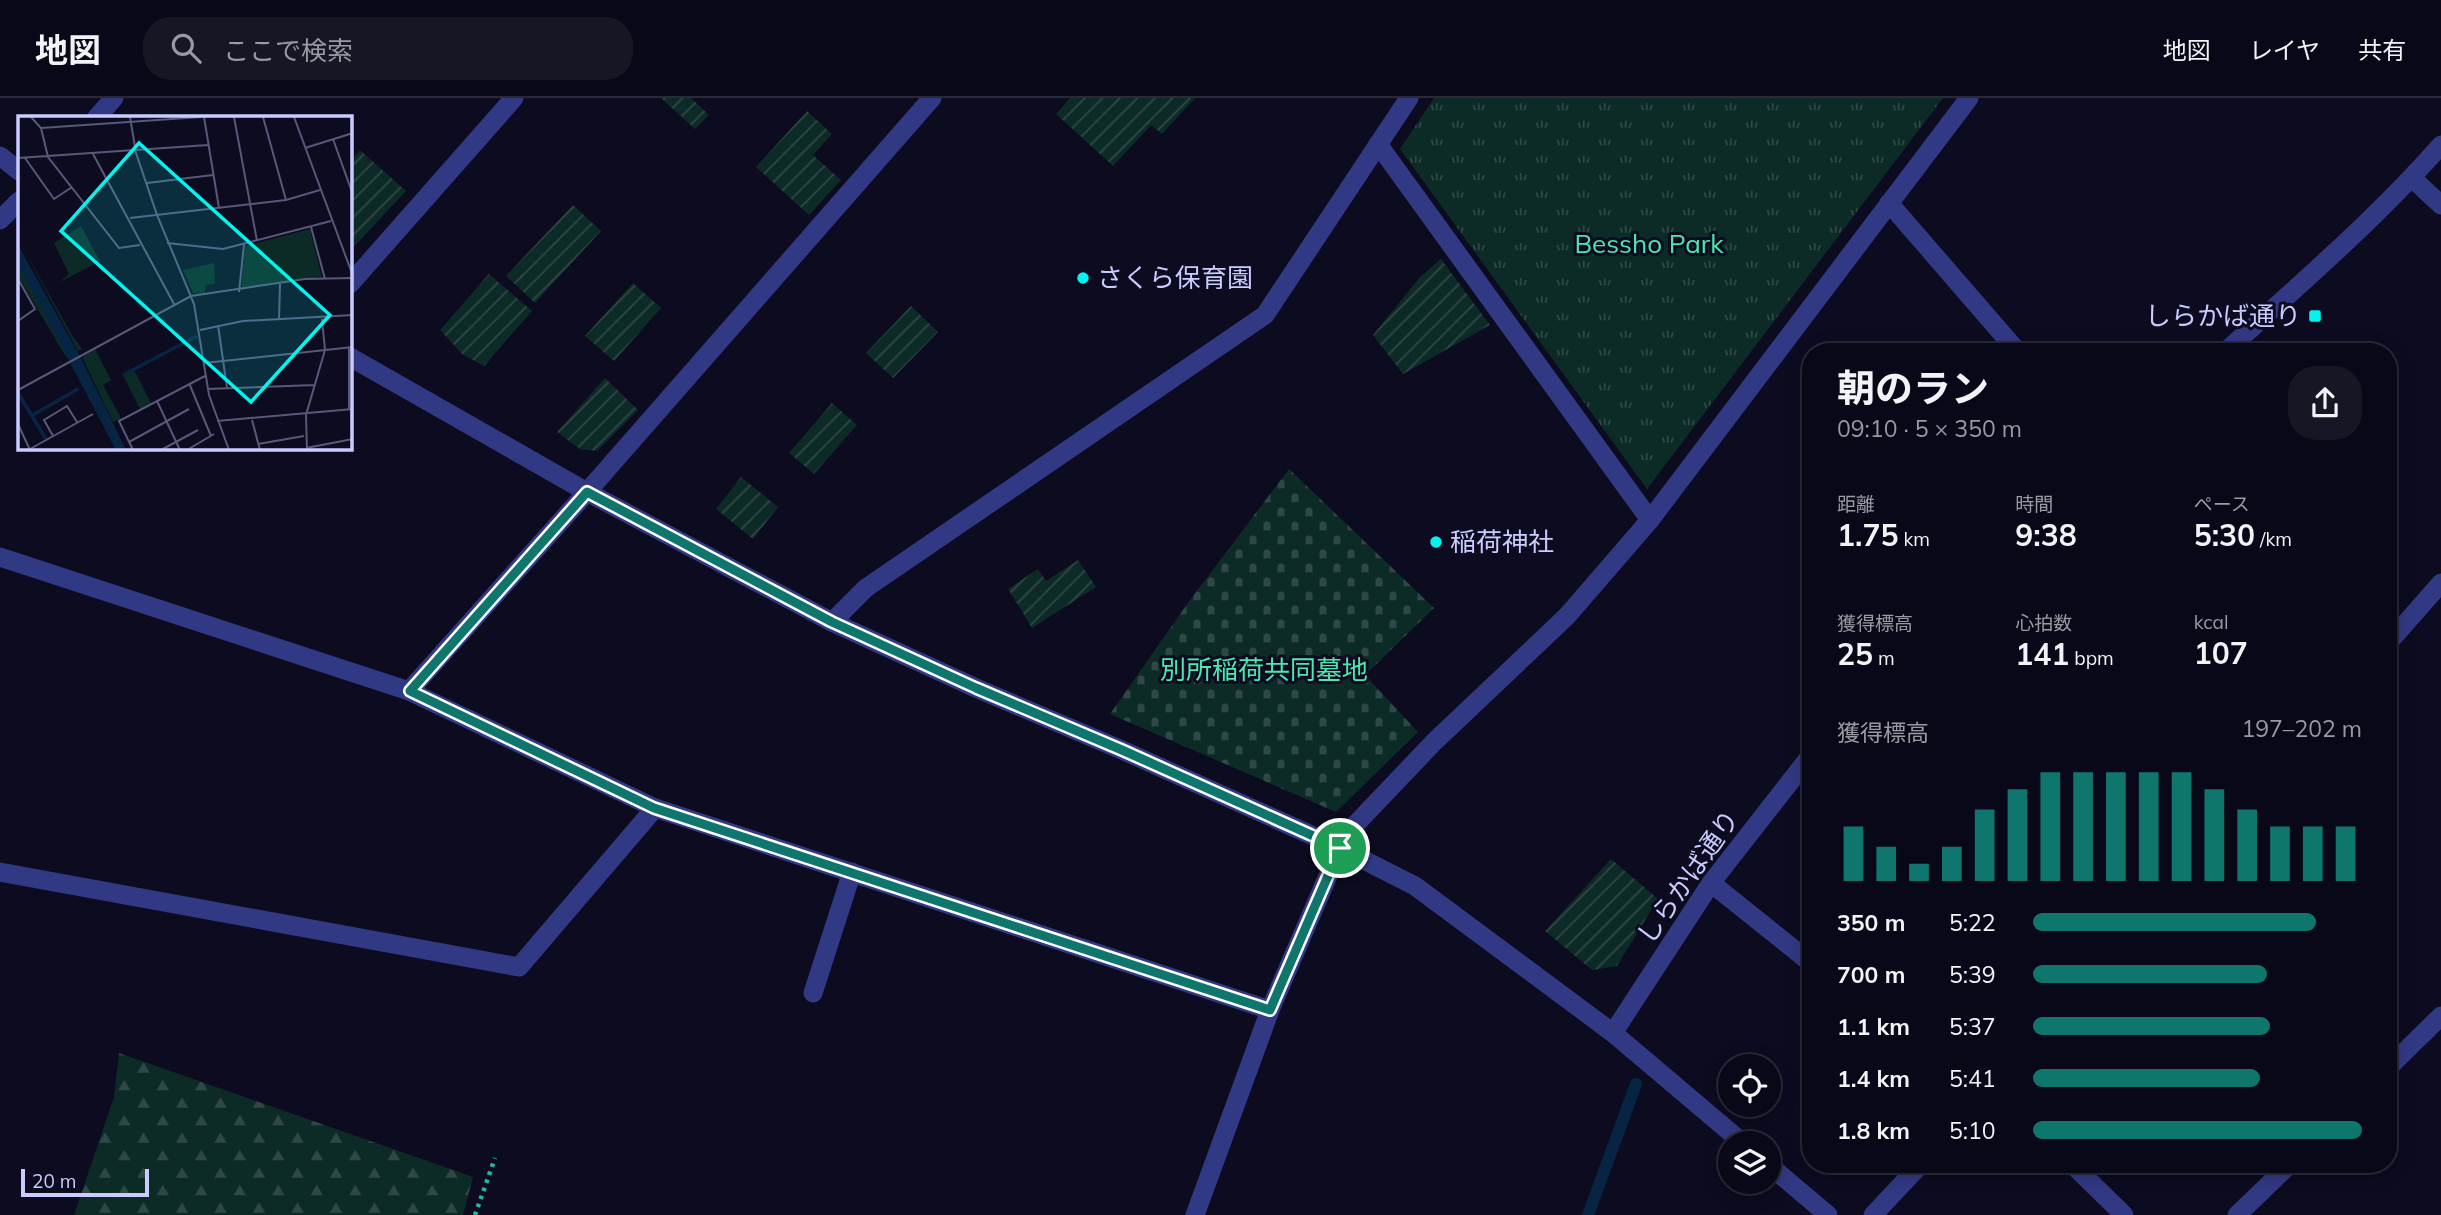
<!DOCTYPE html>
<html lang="ja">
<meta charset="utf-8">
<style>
body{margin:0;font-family:Mulish,"Noto Sans JP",sans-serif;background:#171625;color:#f1f3f6;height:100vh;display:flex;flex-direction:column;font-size:26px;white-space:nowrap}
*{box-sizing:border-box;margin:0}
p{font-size:23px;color:#999aa2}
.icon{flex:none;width:38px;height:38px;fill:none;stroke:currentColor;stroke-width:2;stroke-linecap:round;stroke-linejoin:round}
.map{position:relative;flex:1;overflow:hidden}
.side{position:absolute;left:1802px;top:245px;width:595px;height:830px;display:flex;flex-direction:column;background:#090818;border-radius:28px;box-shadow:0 4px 18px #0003,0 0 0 2px #292937}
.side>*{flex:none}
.controls{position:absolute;left:1718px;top:956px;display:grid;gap:14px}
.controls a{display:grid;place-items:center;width:63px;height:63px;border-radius:50%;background:#090818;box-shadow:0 4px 18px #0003,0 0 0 2px #292937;font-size:35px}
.scale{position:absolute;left:21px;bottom:18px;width:128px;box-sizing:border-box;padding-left:7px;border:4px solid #cacbff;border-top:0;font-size:19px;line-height:24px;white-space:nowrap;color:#cacbff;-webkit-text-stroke:5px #0c0b20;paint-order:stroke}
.pin{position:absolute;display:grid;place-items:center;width:60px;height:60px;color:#fff;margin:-30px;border:4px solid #fff;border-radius:50%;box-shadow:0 2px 7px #0007}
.round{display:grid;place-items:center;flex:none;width:74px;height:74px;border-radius:28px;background:#171625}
.head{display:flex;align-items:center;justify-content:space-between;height:119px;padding:0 35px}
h1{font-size:38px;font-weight:700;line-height:52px}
.stats{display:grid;grid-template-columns:repeat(3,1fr);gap:10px;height:119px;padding:7px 35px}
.stats div{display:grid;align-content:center}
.stats b{font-size:30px;font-weight:700}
.stats small{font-size:19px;font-weight:400}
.stats p{font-size:19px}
.chart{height:196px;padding:14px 35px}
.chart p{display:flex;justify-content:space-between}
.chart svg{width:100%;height:126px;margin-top:7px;stroke:#0f766e;stroke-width:6}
ul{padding:0 35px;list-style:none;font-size:23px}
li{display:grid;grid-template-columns:112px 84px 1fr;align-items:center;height:52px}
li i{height:18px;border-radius:9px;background:#0f766e}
header{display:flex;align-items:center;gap:42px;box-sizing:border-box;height:98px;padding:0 35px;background:#090818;border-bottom:2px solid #292937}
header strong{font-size:33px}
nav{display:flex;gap:38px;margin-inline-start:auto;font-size:24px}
.search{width:490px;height:63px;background:#171625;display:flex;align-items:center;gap:18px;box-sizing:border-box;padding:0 24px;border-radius:28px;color:#999aa2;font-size:26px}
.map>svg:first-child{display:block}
</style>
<header>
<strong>地図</strong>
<div class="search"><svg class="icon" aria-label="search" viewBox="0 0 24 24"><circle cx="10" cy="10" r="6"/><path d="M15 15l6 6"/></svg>ここで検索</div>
<nav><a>地図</a><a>レイヤ</a><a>共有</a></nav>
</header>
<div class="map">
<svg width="2441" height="1117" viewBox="0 0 2441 1117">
<defs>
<pattern id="forest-firs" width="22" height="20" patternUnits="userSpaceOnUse" patternTransform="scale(1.75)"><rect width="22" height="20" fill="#0d2b26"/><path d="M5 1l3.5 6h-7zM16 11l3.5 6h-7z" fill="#2f4847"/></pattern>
<pattern id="cemetery-stones" width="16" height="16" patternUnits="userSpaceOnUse" patternTransform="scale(1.75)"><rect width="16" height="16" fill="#0d2b26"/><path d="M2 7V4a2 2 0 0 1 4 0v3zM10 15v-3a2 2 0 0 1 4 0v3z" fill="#2f4847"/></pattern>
<pattern id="park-tufts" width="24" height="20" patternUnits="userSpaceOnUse" patternTransform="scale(1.75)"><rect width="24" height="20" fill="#0d2b26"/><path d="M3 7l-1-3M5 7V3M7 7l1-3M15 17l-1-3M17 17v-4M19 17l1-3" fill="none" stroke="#2f4847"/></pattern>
<pattern id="garden-furrows" width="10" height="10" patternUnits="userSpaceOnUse" patternTransform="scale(1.75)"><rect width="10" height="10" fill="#0d2b26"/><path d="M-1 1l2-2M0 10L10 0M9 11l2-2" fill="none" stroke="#2f4847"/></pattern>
</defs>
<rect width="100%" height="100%" fill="#0c0b20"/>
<path fill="url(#forest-firs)" d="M119,955L473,1079L463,1117H74L114,999Z"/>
<path fill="url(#cemetery-stones)" d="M1289,371L1434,510L1365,577L1418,634L1336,714L1110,616L1190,502Z"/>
<path fill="url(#park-tufts)" d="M1434,0H1943L1647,391L1400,51Z"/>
<g fill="url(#garden-furrows)">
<path d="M661,0H691L709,17L695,31Z"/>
<path d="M1070,0H1195L1162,36L1151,27L1113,68L1056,16Z"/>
<path d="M807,13L832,36L813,57L841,82L809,117L756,69Z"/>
<path d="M360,52L406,93L350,153V63Z"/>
<path d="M573,107L601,133L535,205L506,178Z"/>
<path d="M1441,161L1490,227L1403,276L1373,237L1420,179Z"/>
<path d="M489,176L532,213L484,268L462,256L440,232Z"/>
<path d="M633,185L661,210L614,263L585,238Z"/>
<path d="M911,208L938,234L893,280L866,255Z"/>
<path d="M605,280L638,312L597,353L580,351L557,334Z"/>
<path d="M832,305L857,327L814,376L789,355Z"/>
<path d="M741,379L778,409L753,441L716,411Z"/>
<path d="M1078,462L1096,489L1032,530L1008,491L1038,471L1046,483Z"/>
<path d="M1611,761L1658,801L1617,868L1592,872L1545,833Z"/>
</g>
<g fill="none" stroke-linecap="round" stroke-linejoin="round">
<path stroke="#072543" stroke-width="12" d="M1588,1117L1636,986"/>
<path stroke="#23ba9e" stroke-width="4.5" stroke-dasharray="3.5 5" stroke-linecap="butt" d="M475,1117L495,1060"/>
<g stroke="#323984" stroke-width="19">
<path d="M97,19L114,0"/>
<path d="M1378,46L1650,422"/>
<path d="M2412,80L2441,107"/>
<path d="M1889,105L2018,254"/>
<path d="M0,122L19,103"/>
<path d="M350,186L514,0"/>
<path d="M0,459L409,593L655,710L1270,912"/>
<path d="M832,524L866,490L1265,217L1409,0"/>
<path d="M2389,544L2441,485"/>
<path d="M409,593L587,394L932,0"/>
<path d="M0,774L519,869L655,710"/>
<path d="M1711,785L1811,865"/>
<path d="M813,895L852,774"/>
<path d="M2389,969L2441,918"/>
<path d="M2072,1066L2124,1117"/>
<path d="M1195,1117L1270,912L1340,750L1353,729L1434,644L1567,518L1650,422L1969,0"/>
<path d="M1873,1117L1921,1066"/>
<path d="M2237,1117L2290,1066"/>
</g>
<g stroke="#323984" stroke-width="19">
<path d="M0,58L19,73"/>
<path d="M2225,254C2299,187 2375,122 2441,47"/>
<path d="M350,259L587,394L832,524L976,590L1122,652L1340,750L1415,788L1613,935L1743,1045"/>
<path d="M1613,935L1711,785L1811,657"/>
<path d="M1769,1067L1828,1117"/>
</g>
</g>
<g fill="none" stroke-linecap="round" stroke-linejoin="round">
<g stroke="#fff" stroke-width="14">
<path id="route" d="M587,394L832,524L976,590L1122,652L1340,750L1270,912L654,710L410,593Z"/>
</g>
<use href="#route" stroke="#0f766e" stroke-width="9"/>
</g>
<g fill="#00f5ee" stroke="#0c0b20" stroke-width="2.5">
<circle cx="1083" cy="180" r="7"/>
<rect x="2308" y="211" width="14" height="14" rx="3.5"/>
<circle cx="1436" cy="444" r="7"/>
</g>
<g text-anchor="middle" stroke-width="6" stroke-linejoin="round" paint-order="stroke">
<g font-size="26" fill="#4de8ae" stroke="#0c0b20">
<text x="1649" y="155">Bessho Park</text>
<text x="1264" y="581">別所稲荷共同墓地</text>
</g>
<g font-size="26" fill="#cacbff" stroke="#0c0b20" text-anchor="start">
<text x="1097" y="189">さくら保育園</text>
<text x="2301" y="227" text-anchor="end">しらかば通り</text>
<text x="1450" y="453">稲荷神社</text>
</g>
<g font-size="26" fill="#cacbff" stroke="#0c0b20">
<text transform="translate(1688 779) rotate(-55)" y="9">しらかば通り</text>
</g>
</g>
<g transform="translate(18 18)">
<rect width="334" height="334" fill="#0c0b20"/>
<path d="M0,123L54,219L64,233L60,235ZM0,148L51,239L48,241L0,160ZM77,233L93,264L85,269L103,302L95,306L64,241ZM116,254L133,287L122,293L105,259Z" fill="#0d2b26"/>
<path d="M63,110L82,145L42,166L51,158L36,127Z" fill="#0d2b26"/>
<path d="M196,147L197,168L188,169L187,177H175L165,154Z" fill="#0d2b26"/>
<path d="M292,113L304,161L223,174L227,130Z" fill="#0d2b26"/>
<path d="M0,129L63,242L108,334H98L0,148Z" fill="#072543"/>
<path fill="none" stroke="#072543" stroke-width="3.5" d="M105,259L179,220M0,277L28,323M13,300L60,273"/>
<path fill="none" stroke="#585879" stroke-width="2" d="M13,1L23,12L30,41L101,132L122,129M112,1L118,37L139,99L176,188L191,279L211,334M186,1L201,92M216,1L239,125M245,1L268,84M276,1L335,160M23,12L183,1M315,23L335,79M287,32L335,17M75,38L156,188M0,42L190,29M7,42L36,83L54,71M129,67L195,59M112,102L268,84L302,74M293,111L307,163M149,127L205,133L313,105M0,163L17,193L0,205M221,176L226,128M261,204L262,168M200,209L209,272M182,214L225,205L335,199M331,231V293M186,247L335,231M171,267L193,320M189,273L297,269M0,274L173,180L287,163L335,162M139,285L162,334M234,304L242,334M199,305L335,293M0,308L12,334M35,320L26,304L49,290L59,306M111,326L171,293M240,328L286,320M288,332L335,323M12,333L75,298M115,334L101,305L187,260M143,334L180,314M169,334L196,318M289,334L288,299L307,234L304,203"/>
<path fill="#00f5ee" fill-opacity="0.15" stroke="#00f5ee" stroke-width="3.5" d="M121,27L312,199L233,286L43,115Z"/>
<rect width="334" height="334" fill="none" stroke="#cacbff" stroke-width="3.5"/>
</g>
</svg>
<div class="controls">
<a><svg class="icon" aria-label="locate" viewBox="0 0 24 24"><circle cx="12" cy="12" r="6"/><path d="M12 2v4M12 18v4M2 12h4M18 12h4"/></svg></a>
<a><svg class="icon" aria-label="layers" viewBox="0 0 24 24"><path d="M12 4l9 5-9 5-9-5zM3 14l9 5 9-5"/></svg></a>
</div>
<div class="scale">20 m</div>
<div class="pin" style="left:1340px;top:750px;background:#1e9e55"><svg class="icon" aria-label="arrive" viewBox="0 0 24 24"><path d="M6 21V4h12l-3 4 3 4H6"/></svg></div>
<section class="side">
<div class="head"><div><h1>朝のラン</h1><p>09:10 · 5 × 350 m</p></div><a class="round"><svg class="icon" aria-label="share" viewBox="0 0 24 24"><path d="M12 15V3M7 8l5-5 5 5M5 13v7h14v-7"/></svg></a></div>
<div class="stats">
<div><p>距離</p><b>1.75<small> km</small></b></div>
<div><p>時間</p><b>9:38</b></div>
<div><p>ペース</p><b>5:30<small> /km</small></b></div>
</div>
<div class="stats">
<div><p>獲得標高</p><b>25<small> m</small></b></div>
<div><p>心拍数</p><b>141<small> bpm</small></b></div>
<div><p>kcal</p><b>107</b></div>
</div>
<div class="chart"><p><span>獲得標高</span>197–202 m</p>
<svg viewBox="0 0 160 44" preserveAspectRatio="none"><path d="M5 44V25M15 44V32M25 44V38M35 44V32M45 44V19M55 44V12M65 44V6M75 44V6M85 44V6M95 44V6M105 44V6M115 44V12M125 44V19M135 44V25M145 44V25M155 44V25"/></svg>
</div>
<ul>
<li><b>350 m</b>5:22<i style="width:86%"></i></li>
<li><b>700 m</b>5:39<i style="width:71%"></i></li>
<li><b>1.1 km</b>5:37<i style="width:72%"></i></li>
<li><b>1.4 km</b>5:41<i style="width:69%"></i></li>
<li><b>1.8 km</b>5:10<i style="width:100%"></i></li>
</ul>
</section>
</div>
